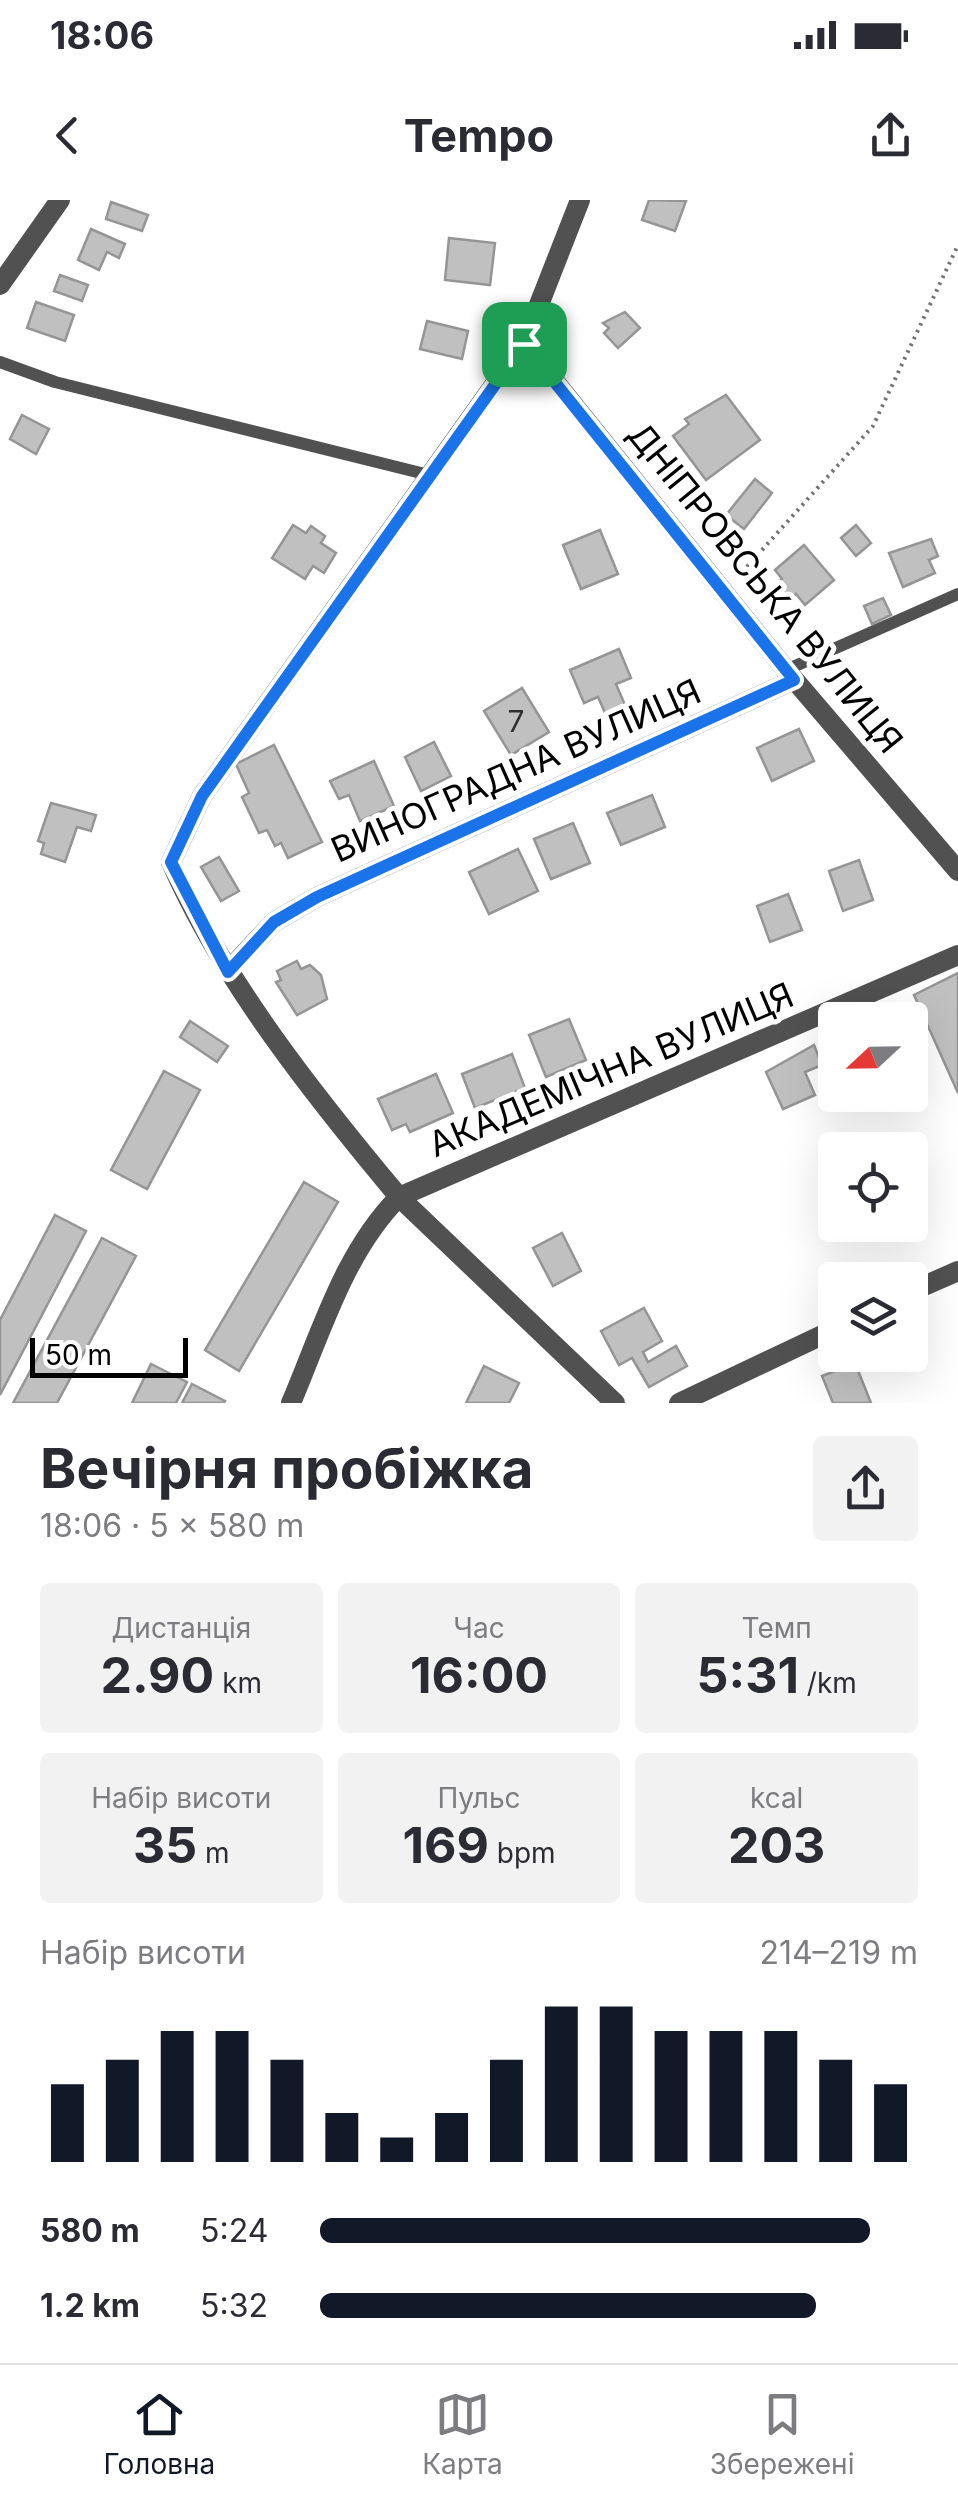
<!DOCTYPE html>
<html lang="uk">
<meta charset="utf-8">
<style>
body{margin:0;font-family:Inter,sans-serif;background:#f2f2f3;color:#2b2b33;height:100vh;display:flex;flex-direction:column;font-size:38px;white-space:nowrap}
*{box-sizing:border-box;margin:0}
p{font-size:32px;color:#7c7c81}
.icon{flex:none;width:55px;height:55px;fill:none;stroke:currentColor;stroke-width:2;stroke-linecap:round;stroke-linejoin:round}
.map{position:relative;height:1203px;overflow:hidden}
.sheet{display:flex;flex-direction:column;background:#fff;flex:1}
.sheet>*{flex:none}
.needle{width:65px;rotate:248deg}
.controls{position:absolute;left:818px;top:802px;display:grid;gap:20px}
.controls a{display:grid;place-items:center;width:110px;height:110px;border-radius:10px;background:#fff;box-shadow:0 10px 40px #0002;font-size:50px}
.scale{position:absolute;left:30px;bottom:25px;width:158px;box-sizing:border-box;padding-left:10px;border:5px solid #000;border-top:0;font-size:28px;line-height:35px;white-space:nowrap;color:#000;-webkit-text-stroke:8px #fff;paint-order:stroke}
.pin{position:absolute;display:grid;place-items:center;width:85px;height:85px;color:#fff;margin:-42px;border-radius:20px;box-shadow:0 5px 15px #0006}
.round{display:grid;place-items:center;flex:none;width:105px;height:105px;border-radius:10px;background:#f2f2f3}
.summary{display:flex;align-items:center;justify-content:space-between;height:170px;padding:0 40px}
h1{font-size:55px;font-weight:700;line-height:75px}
.metrics{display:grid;grid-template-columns:repeat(3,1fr);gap:15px;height:170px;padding:10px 40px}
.metrics div{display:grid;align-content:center;border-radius:10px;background:#f2f2f3;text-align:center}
.metrics b{font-size:50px;font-weight:700}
.metrics small{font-size:28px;font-weight:400}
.metrics p{font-size:28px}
.chart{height:280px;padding:20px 40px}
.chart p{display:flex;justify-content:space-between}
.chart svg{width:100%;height:180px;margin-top:10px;stroke:#111827;stroke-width:6}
ul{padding:0 40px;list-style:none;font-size:32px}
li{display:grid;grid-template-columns:160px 120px 1fr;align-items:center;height:75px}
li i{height:25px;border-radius:12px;background:#111827}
.status{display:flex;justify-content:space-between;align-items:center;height:70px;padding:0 50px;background:#fff;direction:ltr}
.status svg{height:28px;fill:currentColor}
header{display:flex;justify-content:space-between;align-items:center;height:130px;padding:0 40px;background:#fff;font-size:45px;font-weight:700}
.dock{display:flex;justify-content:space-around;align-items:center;height:140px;border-top:2px solid #e1e1e2;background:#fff;font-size:28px;color:#7c7c81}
.dock a{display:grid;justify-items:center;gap:5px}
.dock .current{color:#111827}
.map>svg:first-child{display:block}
</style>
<div class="status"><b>18:06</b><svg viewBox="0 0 49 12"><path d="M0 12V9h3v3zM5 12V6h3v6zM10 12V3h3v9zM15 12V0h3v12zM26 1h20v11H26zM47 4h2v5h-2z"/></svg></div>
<header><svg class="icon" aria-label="back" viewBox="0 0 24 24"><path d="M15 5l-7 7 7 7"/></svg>Tempo<svg class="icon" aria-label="share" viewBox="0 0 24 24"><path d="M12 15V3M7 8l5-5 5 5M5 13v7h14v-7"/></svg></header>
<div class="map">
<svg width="958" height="1203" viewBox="0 0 958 1203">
<rect width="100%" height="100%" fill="#fff"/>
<g fill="#c0c0c0" stroke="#959595" stroke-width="2.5">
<path d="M649,0L686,1L675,31L642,20Z"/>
<path d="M111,2L148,15L142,31L106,19Z"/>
<path d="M91,29L125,44L119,58L107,52L99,70L78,60Z"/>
<path d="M449,38L495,43L490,85L445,80Z"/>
<path d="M60,75L88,85L82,101L54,91Z"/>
<path d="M36,102L74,115L65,141L27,128Z"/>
<path d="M625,112L640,128L618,148L604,133L609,128L603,123Z"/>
<path d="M427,121L468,131L462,159L420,149Z"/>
<path d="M726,195L760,240L706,280L673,236L689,224L685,219Z"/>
<path d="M22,215L49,229L36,254L10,239Z"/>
<path d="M755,279L772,293L744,329L726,315Z"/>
<path d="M293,325L306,333L311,326L325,336L321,343L336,353L324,373L313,366L305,379L272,358Z"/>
<path d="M856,325L871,343L856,356L841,338Z"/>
<path d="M600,330L618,374L581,389L563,345Z"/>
<path d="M931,339L938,356L929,360L935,373L903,387L889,353Z"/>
<path d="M804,345L834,380L805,405L796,394L790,399L777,384L782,379L775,370Z"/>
<path d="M883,398L891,415L872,424L864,406Z"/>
<path d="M619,449L631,478L616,484L625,505L605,513L598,497L584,503L570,470Z"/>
<path d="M522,488L549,532L511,555L484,511Z"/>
<path d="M799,529L814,561L772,581L757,548Z"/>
<path d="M434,542L451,576L421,591L405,557Z"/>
<path d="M274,545L322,642L288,658L281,643L275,646L267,630L259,633L242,597L249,593L236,564Z"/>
<path d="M374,561L394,606L360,621L349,595L339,599L330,581Z"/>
<path d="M652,595L665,627L621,645L607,613Z"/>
<path d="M51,603L96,615L91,631L77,627L65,662L41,654L44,643L38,641Z"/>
<path d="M573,623L590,663L551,679L534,639Z"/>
<path d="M518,649L538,691L489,714L469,672Z"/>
<path d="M219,657L239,691L221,701L201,667Z"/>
<path d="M859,660L873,700L843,711L829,671Z"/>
<path d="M788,694L802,730L770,742L757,706Z"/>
<path d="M297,761L301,769L310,765L321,775L327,799L297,815L276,782L281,780L277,771Z"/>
<path d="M958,773V893L914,795Z"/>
<path d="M569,819L586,860L546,877L529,835Z"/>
<path d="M190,821L228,846L217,862L180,837Z"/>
<path d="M814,845L822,865L805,872L815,895L783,909L766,872Z"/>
<path d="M512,854L525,888L475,908L462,874Z"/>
<path d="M164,871L200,890L147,989L111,970Z"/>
<path d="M436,874L453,913L410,932L406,924L392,930L378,899Z"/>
<path d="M304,982L338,1002L239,1171L205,1150Z"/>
<path d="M55,1015L86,1031L0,1195V1120Z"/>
<path d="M562,1033L581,1071L553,1086L533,1048Z"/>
<path d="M102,1038L136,1056L57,1203H13Z"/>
<path d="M644,1108L662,1141L643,1152L648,1162L676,1146L687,1166L649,1187L632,1158L619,1165L601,1131Z"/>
<path d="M855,1163L871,1203H833L822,1176Z"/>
<path d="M151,1164L187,1182L176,1203H132Z"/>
<path d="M484,1166L519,1183L509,1203H466Z"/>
<path d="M192,1184L225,1201L224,1203H182Z"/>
</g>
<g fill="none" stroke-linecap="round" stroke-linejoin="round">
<path stroke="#737373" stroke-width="4" stroke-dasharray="2.5 5" stroke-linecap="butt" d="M737,378L873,226L958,45"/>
<g stroke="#515151" stroke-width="12">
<path d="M0,162L55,182L429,275"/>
<path d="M786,470L958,394"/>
</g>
<g stroke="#515151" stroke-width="20">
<path d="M580,0L524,143L202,596L171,662C222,780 317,899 399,997L615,1203"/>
<path d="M0,85L60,0"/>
<path d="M524,143L786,470L958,671"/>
<path d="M228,771L274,722L317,697L794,480"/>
<path d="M910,1092L958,1071"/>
<path d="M291,1203C321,1133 344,1052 399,997L958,755"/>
<path d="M679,1203L835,1129"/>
</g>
</g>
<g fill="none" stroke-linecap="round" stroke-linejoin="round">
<g stroke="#fff" stroke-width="20">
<path id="route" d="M524,144L794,480L317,697L274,722L228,772L171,662L202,596Z"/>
</g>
<use href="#route" stroke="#1a73e8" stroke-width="12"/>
</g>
<g text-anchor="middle" stroke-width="10" stroke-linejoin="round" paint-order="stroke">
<g font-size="30" fill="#303030">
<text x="516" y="532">7</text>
</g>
<g font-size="35" fill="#000" stroke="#fff">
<text transform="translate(765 388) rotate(51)" y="12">ДНІПРОВСЬКА ВУЛИЦЯ</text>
<text transform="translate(516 571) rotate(-24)" y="12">ВИНОГРАДНА ВУЛИЦЯ</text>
<text transform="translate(611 870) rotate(-23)" y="12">АКАДЕМІЧНА ВУЛИЦЯ</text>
</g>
</g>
</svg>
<div class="controls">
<a><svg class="needle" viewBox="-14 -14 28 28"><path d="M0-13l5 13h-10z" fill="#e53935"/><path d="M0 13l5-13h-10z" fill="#7c7c81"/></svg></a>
<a><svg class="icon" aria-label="locate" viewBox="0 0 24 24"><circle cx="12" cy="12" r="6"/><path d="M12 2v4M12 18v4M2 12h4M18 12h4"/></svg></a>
<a><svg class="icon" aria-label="layers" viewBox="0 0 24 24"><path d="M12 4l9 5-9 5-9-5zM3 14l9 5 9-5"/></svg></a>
</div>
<div class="scale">50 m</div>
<div class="pin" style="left:524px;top:144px;background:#1e9e55"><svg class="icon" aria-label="arrive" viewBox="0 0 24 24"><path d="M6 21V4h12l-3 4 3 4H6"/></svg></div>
</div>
<section class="sheet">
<div class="summary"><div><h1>Вечірня пробіжка</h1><p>18:06 · 5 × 580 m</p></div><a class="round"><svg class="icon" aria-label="share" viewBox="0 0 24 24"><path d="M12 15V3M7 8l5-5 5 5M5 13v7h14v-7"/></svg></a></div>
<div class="metrics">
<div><p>Дистанція</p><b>2.90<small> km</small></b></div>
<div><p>Час</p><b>16:00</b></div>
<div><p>Темп</p><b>5:31<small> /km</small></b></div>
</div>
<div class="metrics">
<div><p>Набір висоти</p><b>35<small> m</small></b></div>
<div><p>Пульс</p><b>169<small> bpm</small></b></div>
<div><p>kcal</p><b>203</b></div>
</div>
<div class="chart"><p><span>Набір висоти</span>214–219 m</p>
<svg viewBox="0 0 160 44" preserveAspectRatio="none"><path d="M5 44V25M15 44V19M25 44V12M35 44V12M45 44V19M55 44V32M65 44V38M75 44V32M85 44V19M95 44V6M105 44V6M115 44V12M125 44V12M135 44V12M145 44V19M155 44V25"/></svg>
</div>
<ul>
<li><b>580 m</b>5:24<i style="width:92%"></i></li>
<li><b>1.2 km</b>5:32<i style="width:83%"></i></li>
</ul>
</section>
<nav class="dock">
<a class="current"><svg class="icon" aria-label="home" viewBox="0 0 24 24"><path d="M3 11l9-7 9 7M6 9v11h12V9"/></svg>Головна</a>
<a><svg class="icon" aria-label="map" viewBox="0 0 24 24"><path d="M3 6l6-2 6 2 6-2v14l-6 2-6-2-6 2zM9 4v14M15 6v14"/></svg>Карта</a>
<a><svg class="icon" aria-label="saved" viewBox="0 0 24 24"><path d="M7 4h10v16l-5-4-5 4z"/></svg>Збережені</a>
</nav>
